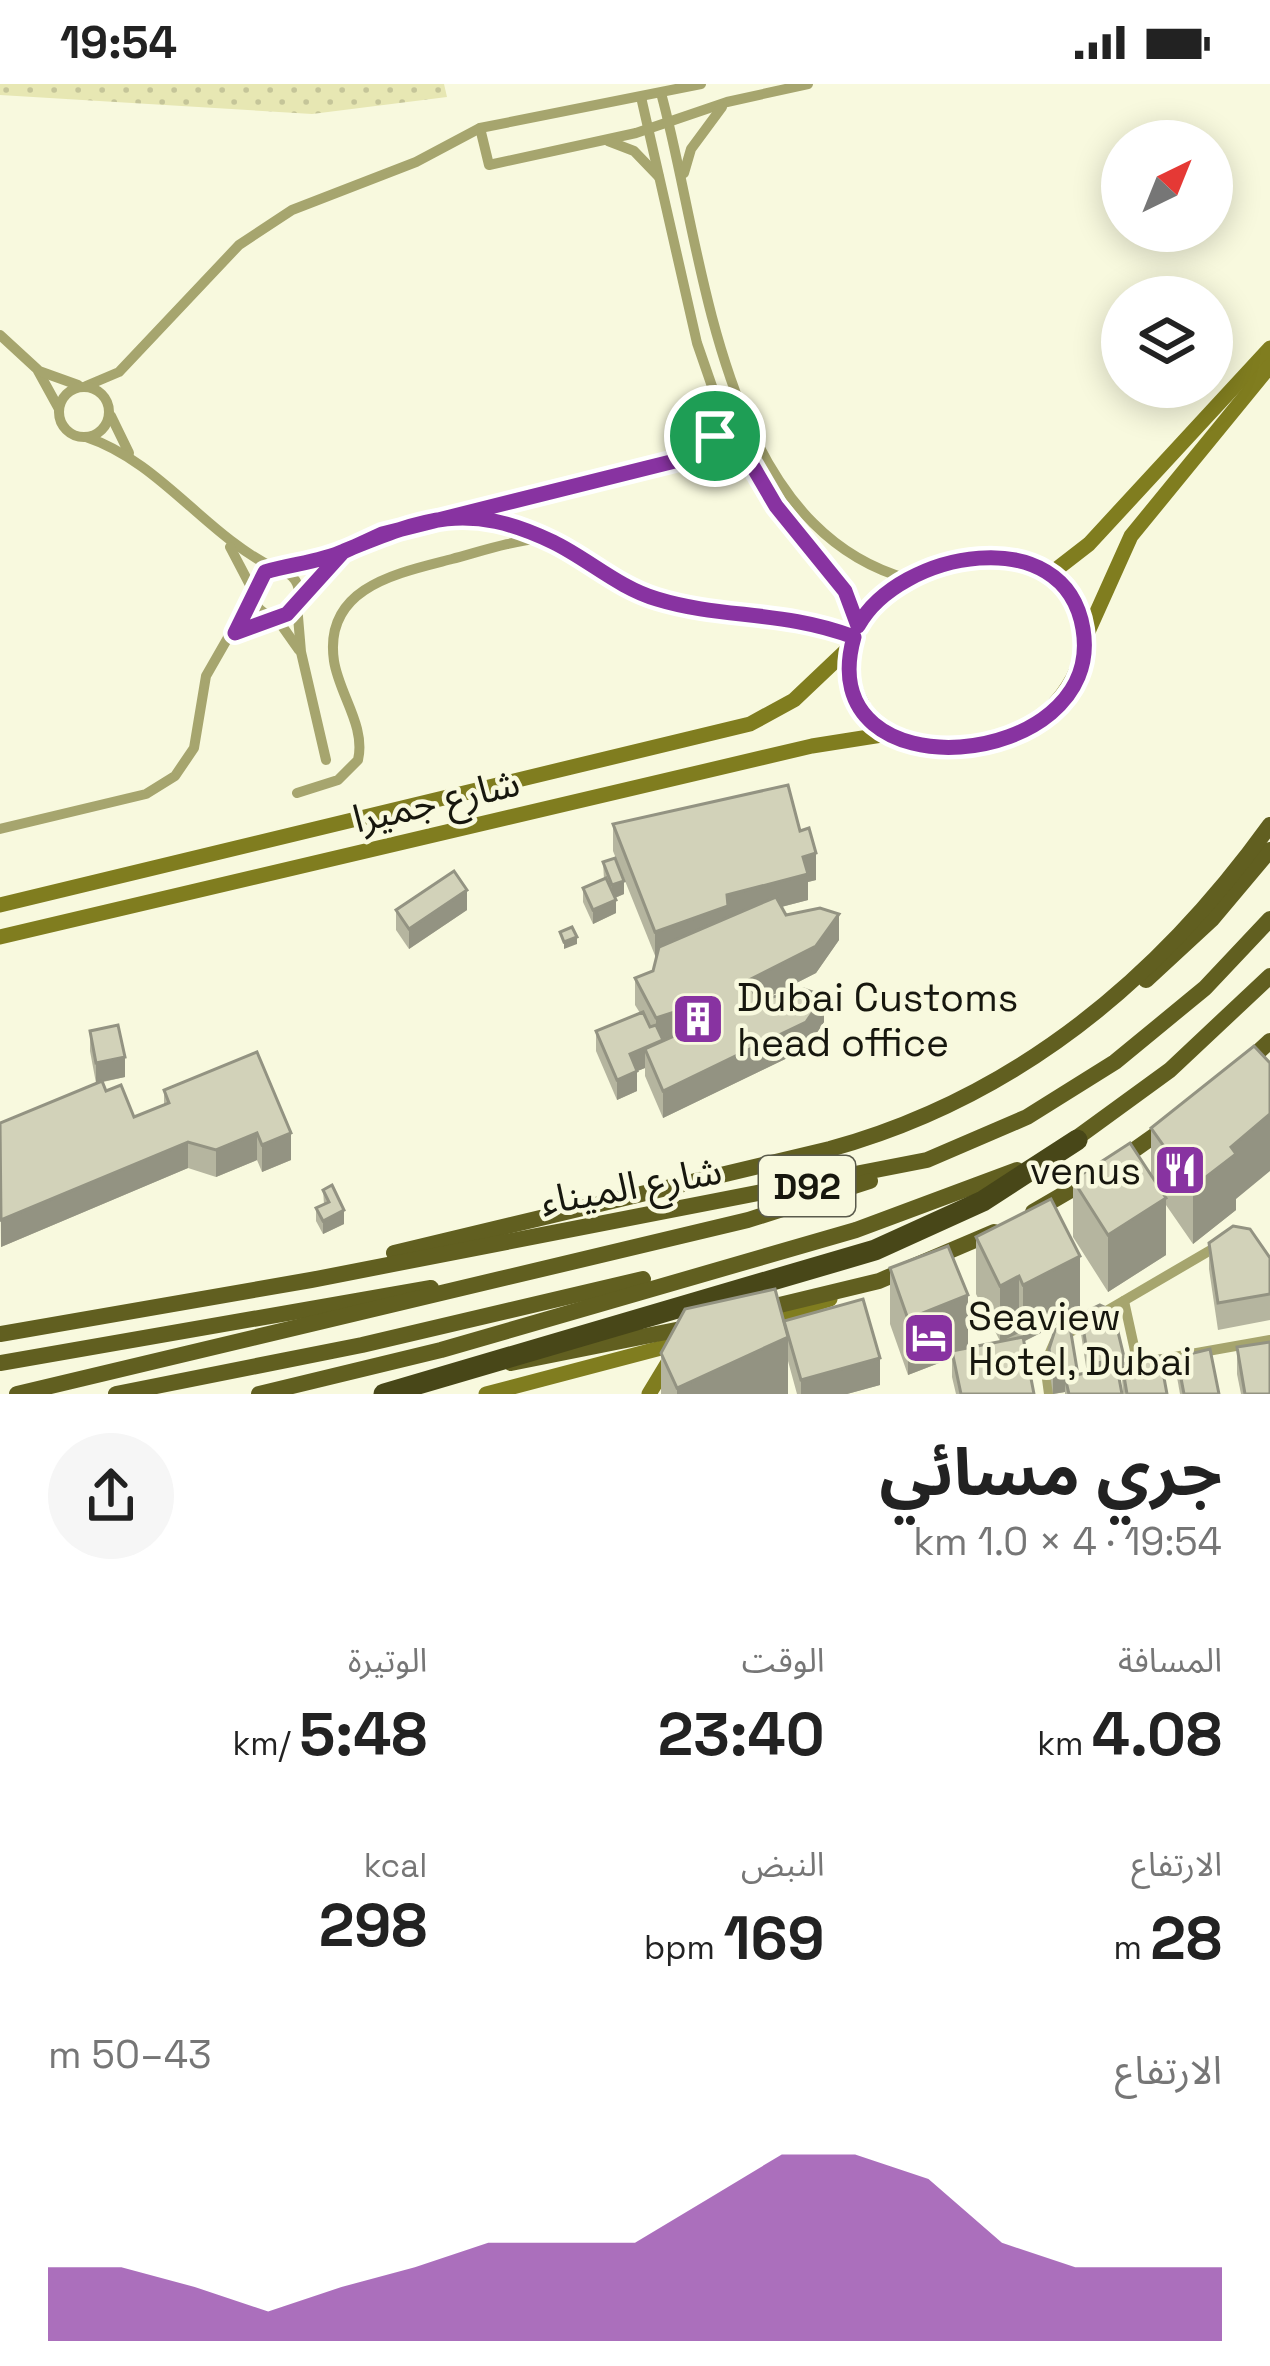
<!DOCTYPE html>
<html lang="ar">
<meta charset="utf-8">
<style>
body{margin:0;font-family:"Space Grotesk","Noto Sans Arabic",sans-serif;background:#f6f6f6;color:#222;direction:rtl;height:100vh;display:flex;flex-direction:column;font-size:45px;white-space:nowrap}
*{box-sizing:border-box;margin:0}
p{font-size:39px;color:#767676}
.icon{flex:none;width:66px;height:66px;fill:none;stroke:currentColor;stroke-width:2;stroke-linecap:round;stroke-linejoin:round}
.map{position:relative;height:1310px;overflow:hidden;direction:ltr}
.panel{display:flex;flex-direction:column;background:#fff;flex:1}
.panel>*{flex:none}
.needle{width:78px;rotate:43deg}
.tools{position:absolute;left:1101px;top:36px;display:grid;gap:24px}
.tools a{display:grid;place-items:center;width:132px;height:132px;border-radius:50%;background:#fff;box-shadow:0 6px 30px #0003;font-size:60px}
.pin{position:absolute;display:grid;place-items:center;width:102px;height:102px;color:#fff;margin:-51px;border:6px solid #fff;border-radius:50%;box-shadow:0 3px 12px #0007}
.round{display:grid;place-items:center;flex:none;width:126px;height:126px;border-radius:63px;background:#f6f6f6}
.headline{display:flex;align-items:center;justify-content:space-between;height:204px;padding:0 48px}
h1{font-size:66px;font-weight:700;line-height:90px}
.metrics{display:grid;grid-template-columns:repeat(3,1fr);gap:18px;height:204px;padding:12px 48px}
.metrics div{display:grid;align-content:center}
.metrics b{font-size:60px;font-weight:700}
.metrics small{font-size:33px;font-weight:400}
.metrics p{font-size:33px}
.chart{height:336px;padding:24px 48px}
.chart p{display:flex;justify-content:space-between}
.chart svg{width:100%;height:216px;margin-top:12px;fill:#8833a1;opacity:.7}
.status{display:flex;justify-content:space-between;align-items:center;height:84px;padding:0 60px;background:#fff;direction:ltr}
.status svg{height:33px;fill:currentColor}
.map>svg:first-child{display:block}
</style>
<div class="status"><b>19:54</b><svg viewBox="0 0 49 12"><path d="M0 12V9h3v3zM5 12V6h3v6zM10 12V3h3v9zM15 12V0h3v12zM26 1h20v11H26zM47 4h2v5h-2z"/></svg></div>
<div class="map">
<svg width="1270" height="1310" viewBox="0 0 1270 1310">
<defs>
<pattern id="grass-dots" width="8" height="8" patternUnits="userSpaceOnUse" patternTransform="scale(3)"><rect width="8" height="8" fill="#e7e7b3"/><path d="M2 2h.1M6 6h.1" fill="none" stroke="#c5c599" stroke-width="1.8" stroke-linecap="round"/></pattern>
</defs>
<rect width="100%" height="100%" fill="#f8f9de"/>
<path fill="url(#grass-dots)" d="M0,0H444L447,13L312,30L0,11Z"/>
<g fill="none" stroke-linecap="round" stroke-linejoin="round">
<g stroke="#a6a56e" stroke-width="10">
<path d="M661,9C705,169 718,442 908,495"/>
<path d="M641,13L697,259L715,311L776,422L845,507L858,542"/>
<path d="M480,44L489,81L636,49L727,18L808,0"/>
<path d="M608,57L634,67L659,93"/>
<path d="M684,89L691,65L722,23"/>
<path d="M0,251L37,285L59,325"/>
<path d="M39,287L78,301"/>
<path d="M86,302L119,288L239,161L292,126L416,78L480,44L701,0"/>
<circle cx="84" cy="328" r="25"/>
<path d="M111,332L129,369"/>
<path d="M86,353C161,378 205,451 276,485"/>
<path d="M703,370L724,333"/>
<path d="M454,430L541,453"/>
<path d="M230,463L252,505"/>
<path d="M277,485L343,468L404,442L703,370L746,376"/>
<circle cx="276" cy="509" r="23"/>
<path d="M300,514L340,470"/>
<path d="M297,521L301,568L326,676"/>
<path d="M275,532L299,566"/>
<path d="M238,547L273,532"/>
<path d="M297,709L338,696L358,676C366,642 339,610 334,577C323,503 398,489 452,475C482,467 512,457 543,454L659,516L772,530L854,553"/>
<path d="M0,745L146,710L175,692L194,664L206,592L253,510"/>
<path d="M1124,1217L1135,1267L1146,1278L1270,1256"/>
<path d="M1049,1310L1045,1280L1055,1257L1221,1160"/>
</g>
<g stroke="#807d1f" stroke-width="15">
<path d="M987,474C1154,481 1087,676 933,665C863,660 824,577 871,522C899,489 946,477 987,474Z"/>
<path d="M1049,491L1089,460L1270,264"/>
<path d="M1087,550L1131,452L1270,282"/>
<path d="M0,821L750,640L794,616L852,561"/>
<path d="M0,853L812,662L888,650"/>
<path d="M767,1235L830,1215"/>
<path d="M486,1310L680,1259"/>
<path d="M649,1310L672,1272"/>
</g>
<g stroke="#615f20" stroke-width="16">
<path d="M1146,896L1212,835L1270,766"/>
<path d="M1244,981L1270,957"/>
<path d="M1067,1061L1170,986L1270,892"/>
<path d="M1120,1076L1168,1042"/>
<path d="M1033,1128L1088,1096"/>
<path d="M394,1169L830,1065C1015,1014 1159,895 1270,741"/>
<path d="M763,1225L879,1197L994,1148"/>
<path d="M0,1250L311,1196L927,1076L1027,1033L1115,978L1205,904L1270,835"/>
<path d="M0,1279L431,1204"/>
<path d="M511,1279L691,1243"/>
<path d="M17,1310L748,1136L870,1097"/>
<path d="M116,1310L362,1261L643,1195"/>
<path d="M259,1310L441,1266L856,1146L1017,1086"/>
</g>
<path stroke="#484718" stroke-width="21" d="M384,1310L875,1166L983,1117L1077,1056"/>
</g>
<g fill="#b5b59f">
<path d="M613,740L800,747L816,796L808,798V816L781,823L786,831L839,856L816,889L763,916L824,938L806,965L663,1034L645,992V984L637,987V1007L617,1016L596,967V947L640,929L635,921V894L653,887L656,874L613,767Z"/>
<path d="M603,778L624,810L615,814L616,829L593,840L583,818V804L604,795Z"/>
<path d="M396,826H467L409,865L396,846Z"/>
<path d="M90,947L125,993L103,998L106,1007L134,1033L164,1021V1006L257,968L291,1076L262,1088L257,1076L216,1093L188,1084L1,1163L0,1039L96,999L90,967Z"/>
<path d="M1151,1044L1236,1115V1126L1193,1160L1166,1121V1171L1108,1208L1073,1153V1096L1151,1092Z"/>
<path d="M323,1106L344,1140L323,1150L316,1137V1124L324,1120Z"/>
<path d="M976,1153L1080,1229L1024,1257L1034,1310H956L952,1293V1274L908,1291L890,1240V1184L968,1264L1000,1257L976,1210Z"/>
<path d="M1209,1159L1270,1174V1236L1218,1246L1209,1185Z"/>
<path d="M1081,1230L1124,1280L1167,1310H1123L1122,1294H1119L1122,1310H1065V1308L1053,1310L1049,1285V1265L1077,1290L1087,1289L1081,1250Z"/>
<path d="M784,1238L880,1301L847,1310H797L788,1277V1310H661V1269Z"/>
<path d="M1237,1263L1270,1310H1241L1237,1290Z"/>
<path d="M1177,1273L1219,1310H1180L1177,1293Z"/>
</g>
<g fill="#939382">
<path d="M816,769V796L808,798V816L728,837V849L655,875V848L803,773Z"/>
<path d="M624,797V810L612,815V801Z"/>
<path d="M467,806V826L409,865V845Z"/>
<path d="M616,816V829L593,840V826Z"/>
<path d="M839,830V856L816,889L749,923V896Z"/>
<path d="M577,853V860L564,865V858Z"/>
<path d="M824,912V938L806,965L663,1034V1007Z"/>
<path d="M699,920V947L645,965V984L630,990V970L656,959V934Z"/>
<path d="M125,973V993L96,999V979Z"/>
<path d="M637,987V1007L617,1016V996Z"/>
<path d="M1270,1030V1087L1236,1115V1126L1193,1160V1103L1231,1063Z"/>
<path d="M257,1049V1076L216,1093V1066Z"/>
<path d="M291,1049V1076L262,1088V1061Z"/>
<path d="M188,1058V1084L1,1163V1136Z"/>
<path d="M1166,1114V1171L1108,1208V1151Z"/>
<path d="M344,1126V1140L323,1150V1137Z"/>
<path d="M1080,1172V1229L1023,1258V1201Z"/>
<path d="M1019,1192V1249L1000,1258V1202Z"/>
<path d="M968,1211V1268L952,1267V1274L908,1291V1235Z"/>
<path d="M788,1253V1310H677V1304Z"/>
<path d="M1124,1273V1293L1122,1280V1294L1089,1301V1281Z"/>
<path d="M880,1274V1301L847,1310H801V1296Z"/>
<path d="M1077,1285V1305L1065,1293V1308L1053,1310V1290Z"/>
</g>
<g fill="#d2d2b9" stroke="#939382" stroke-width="3">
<path d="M788,701L800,747L809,744L816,769L803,773L808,790L727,811L728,822L655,848L613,740Z"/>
<path d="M615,774L624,797L612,801L603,778Z"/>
<path d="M454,787L467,806L409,845L396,826Z"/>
<path d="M606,794L616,816L593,826L583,804Z"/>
<path d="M776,813L786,831L820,824L839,830L816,862L749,896L757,917L804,905L824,912L806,938L663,1007L645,965L706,938L699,920L656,934L635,894L653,887L659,863Z"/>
<path d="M572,843L577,853L564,858L560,848Z"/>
<path d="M643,928L650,943L656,941L663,956L630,970L637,987L617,996L596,947Z"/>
<path d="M118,941L125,973L96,979L90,947Z"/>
<path d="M1254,962L1270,979V1030L1231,1063L1236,1070L1193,1103L1151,1044Z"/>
<path d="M257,968L291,1049L262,1061L257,1049L216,1066L188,1058L1,1136L0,1039L102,997L106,1007L121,1001L134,1033L169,1019L164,1006Z"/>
<path d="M1130,1059L1166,1114L1108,1151L1073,1096Z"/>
<path d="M332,1101L344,1126L323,1137L316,1124L329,1118L323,1106Z"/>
<path d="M1051,1115L1080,1172L1023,1201L1019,1192L1000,1202L976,1153Z"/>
<path d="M1233,1142L1250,1145L1270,1174V1210L1218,1219L1209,1159Z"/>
<path d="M948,1162L968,1211L908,1235L890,1184Z"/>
<path d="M775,1205L788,1253L677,1304L661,1269L685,1225Z"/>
<path d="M863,1215L880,1274L801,1296L784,1237Z"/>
<path d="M1100,1221L1113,1227L1124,1273L1089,1281L1081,1230Z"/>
<path d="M1069,1237L1077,1285L1053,1290L1049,1265L1055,1246Z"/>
<path d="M1023,1253L1034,1310H961L952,1267Z"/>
<path d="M1270,1258V1310H1245L1237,1263Z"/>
<path d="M1210,1265L1219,1310H1184L1177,1273Z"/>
<path d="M1160,1272L1167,1310H1127L1122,1280Z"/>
<path d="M1117,1283L1122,1310H1069L1065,1293Z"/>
</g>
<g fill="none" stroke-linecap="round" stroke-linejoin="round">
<g stroke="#fff" stroke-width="24">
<path id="route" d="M715,352L703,370L382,450L343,468L287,530L235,549L265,488C291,480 320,478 344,467C425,434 468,417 553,458C588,475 619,504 657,515C722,535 783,526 854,553C808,715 1107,687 1083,545C1065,435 899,467 858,542L845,507L776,422L724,333L715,352"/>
</g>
<use href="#route" stroke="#8833a1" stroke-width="15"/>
</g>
<defs>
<g id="building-square" transform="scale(2.7)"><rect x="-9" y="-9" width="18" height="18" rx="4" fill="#8833a1" stroke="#f8f9de"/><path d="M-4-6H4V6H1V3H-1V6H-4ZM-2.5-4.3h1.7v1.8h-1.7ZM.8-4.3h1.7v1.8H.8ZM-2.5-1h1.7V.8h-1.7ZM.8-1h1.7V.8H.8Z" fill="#fff"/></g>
<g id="restaurant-square" transform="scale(2.7)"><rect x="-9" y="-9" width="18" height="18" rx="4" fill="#8833a1" stroke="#f8f9de"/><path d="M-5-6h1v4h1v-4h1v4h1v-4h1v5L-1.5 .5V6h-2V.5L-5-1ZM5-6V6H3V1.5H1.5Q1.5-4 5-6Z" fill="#fff"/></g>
<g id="hotel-square" transform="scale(2.7)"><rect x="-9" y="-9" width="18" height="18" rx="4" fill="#8833a1" stroke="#f8f9de"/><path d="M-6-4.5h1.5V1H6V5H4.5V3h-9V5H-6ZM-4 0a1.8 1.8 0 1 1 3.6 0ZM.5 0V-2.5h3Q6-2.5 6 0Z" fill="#fff"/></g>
</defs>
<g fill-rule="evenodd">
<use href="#building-square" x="698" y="935"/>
<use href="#restaurant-square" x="1180" y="1086"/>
<use href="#hotel-square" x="929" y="1254"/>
</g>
<g text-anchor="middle" stroke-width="9" stroke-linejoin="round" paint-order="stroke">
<rect fill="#f8f9de" stroke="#5a5b4c" stroke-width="3" x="759" y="1072" width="96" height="60" rx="9"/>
<g font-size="36" font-weight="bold" fill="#17170e">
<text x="807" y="1115">D92</text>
</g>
<g font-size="39" fill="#17170e" stroke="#f8f9de">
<text transform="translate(436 716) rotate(-13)" y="14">شارع جميرا</text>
<text transform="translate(631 1101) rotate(-10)" y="14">شارع الميناء</text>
</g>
<g font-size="39" fill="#17170e" stroke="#f8f9de" text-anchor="start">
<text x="737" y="927">Dubai Customs<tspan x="737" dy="45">head office</tspan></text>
<text x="1141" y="1100" text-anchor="end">venus</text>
<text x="968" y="1246">Seaview<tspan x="968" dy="45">Hotel, Dubai</tspan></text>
</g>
</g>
</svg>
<div class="tools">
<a><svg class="needle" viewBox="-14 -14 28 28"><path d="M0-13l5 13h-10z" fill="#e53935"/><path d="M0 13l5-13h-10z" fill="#767676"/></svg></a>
<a><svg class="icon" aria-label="layers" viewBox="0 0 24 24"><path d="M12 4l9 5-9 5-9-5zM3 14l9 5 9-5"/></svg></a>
</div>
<div class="pin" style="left:715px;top:352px;background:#1e9e55"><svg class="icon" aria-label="arrive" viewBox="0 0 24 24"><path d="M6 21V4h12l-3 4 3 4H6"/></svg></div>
</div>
<section class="panel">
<div class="headline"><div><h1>جري مسائي</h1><p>19:54 · 4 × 1.0 km</p></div><a class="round"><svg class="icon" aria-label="share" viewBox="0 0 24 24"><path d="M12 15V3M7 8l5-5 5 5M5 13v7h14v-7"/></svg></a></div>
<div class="metrics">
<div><p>المسافة</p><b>4.08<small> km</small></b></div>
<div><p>الوقت</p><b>23:40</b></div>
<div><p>الوتيرة</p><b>5:48<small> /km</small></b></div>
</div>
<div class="metrics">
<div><p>الارتفاع</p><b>28<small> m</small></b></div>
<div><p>النبض</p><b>169<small> bpm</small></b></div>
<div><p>kcal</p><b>298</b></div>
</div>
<div class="chart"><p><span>الارتفاع</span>43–50 m</p>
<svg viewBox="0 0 160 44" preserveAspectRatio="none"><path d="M0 44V29L10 29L20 33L30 38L40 33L50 29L60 24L70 24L80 24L90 15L100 6L110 6L120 11L130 24L140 29L150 29L160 29V44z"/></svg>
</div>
</section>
